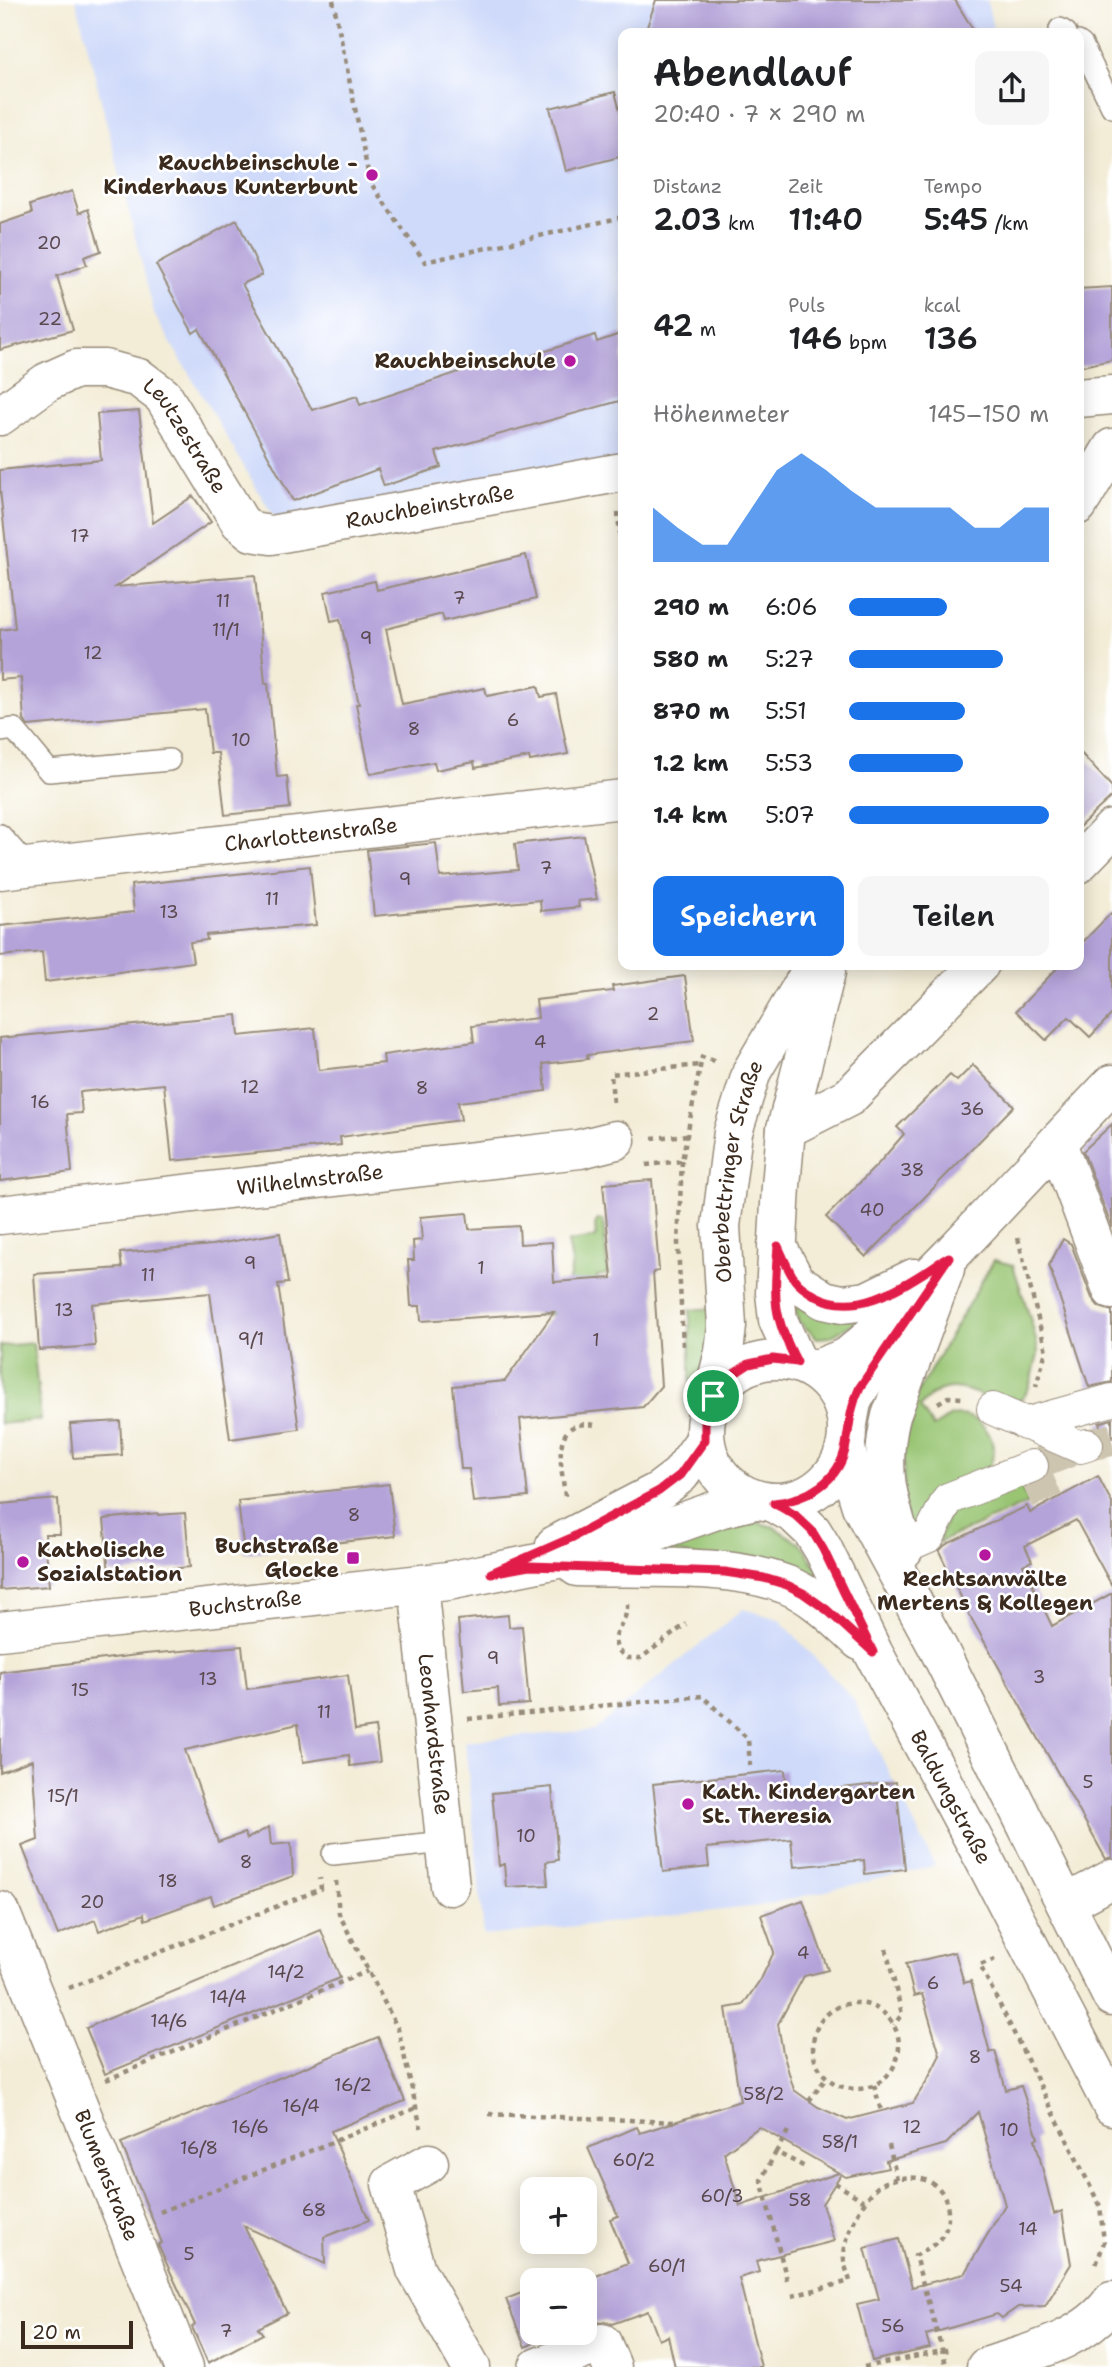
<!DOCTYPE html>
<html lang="de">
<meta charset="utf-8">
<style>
body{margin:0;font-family:"Shantell Sans",sans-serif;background:#f6f6f6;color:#202124;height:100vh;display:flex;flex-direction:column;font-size:26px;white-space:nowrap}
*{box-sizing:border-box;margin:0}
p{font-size:23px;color:#757577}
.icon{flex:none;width:38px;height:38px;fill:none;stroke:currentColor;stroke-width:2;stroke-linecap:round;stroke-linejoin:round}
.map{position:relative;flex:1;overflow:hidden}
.sheet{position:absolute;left:618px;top:28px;width:466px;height:942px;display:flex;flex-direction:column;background:#fff;border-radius:14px;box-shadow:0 4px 18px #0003}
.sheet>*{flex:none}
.buttons{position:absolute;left:520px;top:2177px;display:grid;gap:14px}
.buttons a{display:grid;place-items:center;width:77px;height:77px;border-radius:14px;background:#fff;box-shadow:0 4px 18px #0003;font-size:35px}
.scale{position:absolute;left:21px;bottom:18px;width:112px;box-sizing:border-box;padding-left:7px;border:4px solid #3b2a1e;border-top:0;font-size:19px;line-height:24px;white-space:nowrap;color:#3b2a1e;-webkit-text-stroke:5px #fff;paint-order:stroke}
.pin{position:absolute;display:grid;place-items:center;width:60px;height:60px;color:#fff;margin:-30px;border:4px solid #fff;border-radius:50%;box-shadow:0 2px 7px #0007}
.round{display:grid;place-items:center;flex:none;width:74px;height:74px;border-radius:14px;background:#f6f6f6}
.head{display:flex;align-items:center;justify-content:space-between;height:119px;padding:0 35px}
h1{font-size:38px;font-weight:600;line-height:52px}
.figures{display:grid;grid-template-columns:repeat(3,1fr);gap:10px;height:119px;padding:7px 35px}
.figures div{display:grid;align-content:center}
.figures b{font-size:30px;font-weight:600}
.figures small{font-size:19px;font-weight:400}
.figures p{font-size:19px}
.chart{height:196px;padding:14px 35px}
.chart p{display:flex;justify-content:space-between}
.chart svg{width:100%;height:126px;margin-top:7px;fill:#1a73e8;opacity:.7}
.primary-button{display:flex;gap:14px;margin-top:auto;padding:14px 35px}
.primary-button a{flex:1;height:80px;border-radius:14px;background:#1a73e8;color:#fff;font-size:28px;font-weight:600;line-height:80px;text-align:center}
.primary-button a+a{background:#f6f6f6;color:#202124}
ul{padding:0 35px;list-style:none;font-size:23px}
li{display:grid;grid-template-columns:112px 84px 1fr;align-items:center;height:52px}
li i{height:18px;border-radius:9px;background:#1a73e8}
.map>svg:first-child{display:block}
</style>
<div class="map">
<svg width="1112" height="2367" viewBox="0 0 1112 2367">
<rect width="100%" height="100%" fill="#fff"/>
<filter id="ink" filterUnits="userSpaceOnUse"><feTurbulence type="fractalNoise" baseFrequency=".0143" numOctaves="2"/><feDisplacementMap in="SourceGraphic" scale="14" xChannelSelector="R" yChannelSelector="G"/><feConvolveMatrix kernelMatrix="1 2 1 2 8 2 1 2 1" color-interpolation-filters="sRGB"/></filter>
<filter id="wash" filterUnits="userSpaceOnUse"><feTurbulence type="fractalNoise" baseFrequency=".00686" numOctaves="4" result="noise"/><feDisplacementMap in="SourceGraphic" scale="28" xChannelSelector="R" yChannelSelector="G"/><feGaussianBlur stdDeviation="1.57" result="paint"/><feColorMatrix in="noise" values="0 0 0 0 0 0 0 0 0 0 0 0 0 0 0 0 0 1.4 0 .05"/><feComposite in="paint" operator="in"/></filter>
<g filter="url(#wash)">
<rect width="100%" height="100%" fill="#f3ecd6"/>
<g fill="#cfdafa">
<path d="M76,0H987L994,33H623V461L276,521L155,316Z"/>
<path d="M743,1609L779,1619L853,1699L935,1866L760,1906L484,1936L465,1741L594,1730Z"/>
</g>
<g fill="#99c573" stroke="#6a7848" stroke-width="2">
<path d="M598,1220H603L608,1274L597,1276L599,1311L538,1315L568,1287L572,1263L568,1242L596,1238L595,1224Z"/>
<path d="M994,1260L1013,1265C1018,1282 1039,1339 1038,1354C1037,1360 1034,1368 1033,1375C1014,1449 963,1349 920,1407L933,1427C939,1424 946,1418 952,1416C979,1410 1002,1440 990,1465C986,1475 925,1524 913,1535L904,1510L903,1431L914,1399Z"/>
<path d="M794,1303L864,1317L830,1337L817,1338L798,1321Z"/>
<path d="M714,1308L706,1365L690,1383V1310Z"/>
<path d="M33,1343L41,1420L0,1424V1346Z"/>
<path d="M1017,1478L1028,1503L938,1543L951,1506Z"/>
<path d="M756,1522L774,1527L801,1544L829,1586L664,1550C671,1548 679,1547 686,1544C715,1532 723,1524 756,1522Z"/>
</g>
<g id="blocks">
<g fill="#b4a3d9" fill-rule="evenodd">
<path d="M656,0H955L975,33H645Z"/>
<path d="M615,92L623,122V156L566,171L550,108Z"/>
<path d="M72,191L79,213L88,209L101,251L84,257L87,265L57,276L73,330L0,350V224L32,213L30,205Z"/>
<path d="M237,220L262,275L242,284L312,410L357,396L360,405L504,357L506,364L595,335L597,342L623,333V400L436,452L441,467L384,486L378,469L293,501L199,329L193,333L156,265Z"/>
<path d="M1112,287V360L1078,367V289Z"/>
<path d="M139,411L153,523L193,496L211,522L116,587L255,575L265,683H268L277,777L287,776L290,808L225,815L218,753H210L205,709L28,726L24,720L21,678L0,680V630L15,628L0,490V470L101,460L97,414Z"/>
<path d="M526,555L536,599L444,621L442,614L386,629L402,704L485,688L487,696L538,686L541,697L556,694L568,754L530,761L529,757L475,768L474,762L436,770L434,762L370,774L356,704H359L340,619L331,621L325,592L375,581L377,590Z"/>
<path d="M1078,750L1112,787V796L1078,828Z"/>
<path d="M584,836L597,899L578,901L579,907L541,911L540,900L374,916L367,850L436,843L440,877L518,870L515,844Z"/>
<path d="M310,866L316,925L206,935L207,940L190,942L193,962L45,982L42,952L0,956V926L134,912L131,885Z"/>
<path d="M1112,912V1014L1090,1037L1069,1017L1046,1040L1016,1011L1061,964H1078V947Z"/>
<path d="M685,976L694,1041L587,1055L588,1059L543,1064L546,1091L458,1102L461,1120L340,1137L341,1145L172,1161L164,1084L80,1092L82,1113L67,1114L72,1172L0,1181V1038L237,1015L239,1036L315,1028L319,1070L384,1063L383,1055L474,1042L472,1026L538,1018L536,1000L613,991L612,986Z"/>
<path d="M973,1065L1014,1106L866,1257L826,1217L879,1163L904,1134L897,1127L950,1075L957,1081Z"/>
<path d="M1112,1124V1228L1083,1151Z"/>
<path d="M652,1180L659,1271L653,1272L661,1386L643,1407L520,1419L528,1497L473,1502L469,1469H461L453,1386L505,1381L554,1312L421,1321L420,1306H411L408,1260H414L413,1241L422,1240L420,1217L467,1213L469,1229L519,1226L520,1244L552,1242L554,1282L612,1278L603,1184Z"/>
<path d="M280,1233L288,1283L278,1284L299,1429L230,1439L210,1293L92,1304L95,1346L39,1350L34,1274L122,1268L120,1253L212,1245Z"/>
<path d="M1063,1239L1071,1244L1092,1298L1099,1307L1112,1311V1382L1089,1387L1049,1265Z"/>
<path d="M1112,1419V1438L1104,1439L1099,1423Z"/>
<path d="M120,1421L122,1455L73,1458L70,1424Z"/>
<path d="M1098,1476L1112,1503V1586L1076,1520L1025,1546L1032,1561L1023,1565L1052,1626L1112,1593V1857L1106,1859L970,1616L939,1551L945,1545L1027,1506L1030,1513Z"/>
<path d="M389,1484L395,1536L244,1553L238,1501Z"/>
<path d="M58,1499L60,1534H45L49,1586L0,1590V1504Z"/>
<path d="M158,1513V1515L185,1513L190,1567L109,1574L104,1519Z"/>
<path d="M508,1615L509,1627L522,1626L529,1704L499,1706L498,1688L464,1691L458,1620Z"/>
<path d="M242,1646L247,1689L348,1675L355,1730L375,1727L380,1762L350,1766L349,1755L303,1762L298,1724L185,1750L218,1842L244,1833L247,1839L269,1827L271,1845L291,1843L293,1876L214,1905L211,1896L145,1920L144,1914L99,1931L95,1920L58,1935L22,1846L38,1840L32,1760L0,1772V1672L145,1654Z"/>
<path d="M785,1770L787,1794L896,1782L905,1869L865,1874L864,1860L794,1867L791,1839L707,1848L709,1867L663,1872L653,1784Z"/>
<path d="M552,1787L558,1860L546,1862L548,1885L506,1887L504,1864L499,1866L492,1793Z"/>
<path d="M803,1900L828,1970L804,1976L778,2024L783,2053L794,2090L818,2107L847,2120L913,2103L928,2079L940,2055L922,1994L914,1996L906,1964L955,1952L964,1983L971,1981L990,2053L995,2051L1006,2090L1021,2086L1038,2138L1035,2139L1054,2214L1062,2211L1071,2264L1045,2306L1018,2307L1002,2318L997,2314L926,2335L930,2348L872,2361L857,2304L879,2299L865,2248L899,2239L912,2287L964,2274L1005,2205L978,2112L946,2144L886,2161L888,2168L846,2177L841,2174L822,2204L834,2241L756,2261L759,2272L739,2278L761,2367H675L668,2336L659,2340L648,2311L612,2324L605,2321L584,2326V2281L628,2263L610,2219L618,2216L588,2148L637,2127L640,2133L740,2101L726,2008L743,2005L762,1977L774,1952L761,1915ZM759,2127L839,2173L740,2206L724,2153Z"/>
<path d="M321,1930L340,1978L105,2074L86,2028Z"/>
<path d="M378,2037L405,2101L331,2131L369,2220L324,2237L325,2264L244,2226L287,2313L258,2328L263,2334L208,2363L192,2327L195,2325L158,2245L162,2243L121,2143Z"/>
<path d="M532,2289V2333H567L557,2336L556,2334L525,2347L506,2299Z"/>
</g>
</g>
</g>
<g filter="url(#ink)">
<use href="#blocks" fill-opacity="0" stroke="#978b7a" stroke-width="2"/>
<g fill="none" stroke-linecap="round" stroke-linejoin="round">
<g stroke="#cec5b1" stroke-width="32" stroke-dasharray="32 16" stroke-linecap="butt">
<path d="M1087,1445L1112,1440"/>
<path d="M1047,1501L1032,1466L1080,1447"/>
</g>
<g stroke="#978b7a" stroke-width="24">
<g id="service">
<path d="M1060,29L1066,33"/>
<path d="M1078,42L1082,45L1112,107"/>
<path d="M0,731L14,729L49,771L169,760"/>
<path d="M0,835L29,868"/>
<path d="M333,1854L444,1842"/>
</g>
</g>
<g stroke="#978b7a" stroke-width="34">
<g id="pedestrian">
<path d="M993,1409L1080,1447L1087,1445"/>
<path d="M1025,1424L1112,1400"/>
<path d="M915,1542L929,1536L948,1499L1032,1466"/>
</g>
</g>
<g stroke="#978b7a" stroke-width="41">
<g id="minor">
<path d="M1078,398L1112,395"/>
<path id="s1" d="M0,416L47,382L76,369H105L139,378L163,396L240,522L252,532L271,535L623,472"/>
<path d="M1078,864L1112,829"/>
<path id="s2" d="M0,870L623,799"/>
<path d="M786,1129L849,1097L980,964"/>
<path d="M1057,1143L1112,1290"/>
<path id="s3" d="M0,1215L580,1149L616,1140"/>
<path id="s4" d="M418,1585L450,1886"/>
<path d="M1066,1904L1112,1879"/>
<path id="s5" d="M0,1911L184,2367"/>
<path d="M429,2163L391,2184L416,2270L471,2367"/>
<path d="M538,2367L602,2343L612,2367"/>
</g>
</g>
<g stroke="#978b7a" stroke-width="41">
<g id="tertiary">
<path d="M1078,505L1112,448"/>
<path d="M777,1246L796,1282L824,1300L842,1304L867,1301L914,1278"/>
<circle cx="776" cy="1431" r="71"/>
<path d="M797,1362L778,1320L775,1293L781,1186L786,1129L826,972"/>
<path d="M814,1370L847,1357L865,1342L949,1257L1112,1084"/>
<path id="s6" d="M713,1396L724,1352L727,1326L721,1226L733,1132L752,1071L815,964"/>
<path d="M848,1424L852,1402L860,1387L898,1331"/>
<path d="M846,1447L850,1470L861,1506L938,1648L1112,1997"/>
<path id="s7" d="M774,1503L795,1515L812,1531L823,1549L873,1652L985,1861L1112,2106"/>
<path d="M555,1545L659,1491L680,1475L705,1440"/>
<path d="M904,1549C888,1500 878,1469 891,1416L945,1269"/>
<path d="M577,1567C640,1569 728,1562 787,1585C815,1596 838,1621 860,1641"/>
<path id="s8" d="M0,1631L448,1581L603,1550L722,1508L755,1500"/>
<path d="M986,2367C1028,2353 1085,2340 1112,2301"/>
</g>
</g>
<g stroke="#978b7a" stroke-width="4.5" stroke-dasharray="5 5" stroke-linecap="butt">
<path d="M333,0L370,182L425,262L623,217"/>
<path d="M618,512L623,577"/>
<path d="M613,1102L611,1074L701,1065"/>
<path d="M652,1138L689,1135"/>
<path d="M682,1161L678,1243L683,1346"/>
<path d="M646,1165L682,1161L702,1057L715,1061"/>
<path d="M1018,1238L1046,1351L1036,1386"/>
<path d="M938,1403L948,1397L962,1398"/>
<path d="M565,1496C562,1468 548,1417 595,1425"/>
<path d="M627,1604C629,1626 600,1639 627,1658H641L686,1624"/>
<path d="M468,1719L702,1696L748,1739L750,1766"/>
<path d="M336,1881L339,1914L398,2029L421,2128"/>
<path d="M886,1949L902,2014L894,2025"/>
<path d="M995,1959L980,1965L1100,2206L1104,2242L1095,2268"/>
<path d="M69,1988L321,1889L320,1878"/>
<circle cx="856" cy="2046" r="43"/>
<path d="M106,2080L368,1971"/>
<path d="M874,2085L881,2111"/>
<path d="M809,2101L827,2077"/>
<path d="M489,2114L674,2122"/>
<path d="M788,2131L776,2152L807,2168"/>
<path d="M889,2145L897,2179"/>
<path d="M776,2152L761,2180L788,2284"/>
<path d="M835,2183L864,2201"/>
<path d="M160,2212L416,2108"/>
<path d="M792,2296L850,2281C848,2274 843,2263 844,2255C845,2235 864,2194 882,2184C912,2169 950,2179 948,2217C947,2238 932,2247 915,2256L946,2364"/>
<path d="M864,2367L952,2349"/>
</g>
<use href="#service" stroke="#fff" stroke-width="21"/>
<use href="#pedestrian" stroke="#fff" stroke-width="32"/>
<use href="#minor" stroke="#fff" stroke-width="38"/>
<use href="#tertiary" stroke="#fff" stroke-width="38"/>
</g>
</g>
<g fill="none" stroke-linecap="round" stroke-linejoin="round" filter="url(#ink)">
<g stroke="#fff" stroke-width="14">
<path id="route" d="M778,1246C783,1257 788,1270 795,1280C800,1287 809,1292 816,1296C862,1320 910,1280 949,1257L860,1387C850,1407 850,1424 846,1445C840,1481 807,1500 774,1503L795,1515L812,1531L823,1549L873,1652L827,1610L803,1593L787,1585L764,1578L725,1572L529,1566L491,1573L571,1538L659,1491L680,1475L705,1440V1417L713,1396L729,1377L749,1364L773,1359L797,1362C772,1315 774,1298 778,1246Z"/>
</g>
<use href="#route" stroke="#e11d48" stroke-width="9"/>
</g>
<g fill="#b5179e" stroke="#fff" stroke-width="2.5">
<circle cx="372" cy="175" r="7"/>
<circle cx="570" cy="361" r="7"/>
<circle cx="985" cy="1555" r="7"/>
<rect x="346" y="1551" width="14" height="14" rx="3.5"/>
<circle cx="23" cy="1562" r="7"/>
<circle cx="688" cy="1804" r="7"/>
</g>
<g text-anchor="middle" stroke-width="5" stroke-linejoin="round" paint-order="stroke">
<g font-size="18" fill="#59484d">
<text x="49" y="249">20</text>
<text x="50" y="325">22</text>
<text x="80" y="542">17</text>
<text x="459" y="604">7</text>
<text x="223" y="607">11</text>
<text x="226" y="636">11/1</text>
<text x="366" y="644">9</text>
<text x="93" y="659">12</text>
<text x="513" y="726">6</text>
<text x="414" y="735">8</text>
<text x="241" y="746">10</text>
<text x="546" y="874">7</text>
<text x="405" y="885">9</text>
<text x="272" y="905">11</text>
<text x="169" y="918">13</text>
<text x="653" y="1020">2</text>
<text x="540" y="1048">4</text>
<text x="250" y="1093">12</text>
<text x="422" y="1094">8</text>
<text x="40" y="1108">16</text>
<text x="972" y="1115">36</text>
<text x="912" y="1176">38</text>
<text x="872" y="1216">40</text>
<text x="250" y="1269">9</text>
<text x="481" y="1274">1</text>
<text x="148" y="1281">11</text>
<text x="64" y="1316">13</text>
<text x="251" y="1345">9/1</text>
<text x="596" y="1346">1</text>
<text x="354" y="1521">8</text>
<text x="493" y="1664">9</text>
<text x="1039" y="1683">3</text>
<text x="208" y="1685">13</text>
<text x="80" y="1696">15</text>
<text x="324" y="1718">11</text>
<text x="1088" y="1788">5</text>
<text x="63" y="1802">15/1</text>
<text x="526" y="1842">10</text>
<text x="246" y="1868">8</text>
<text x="168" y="1887">18</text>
<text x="92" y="1908">20</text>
<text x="803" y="1959">4</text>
<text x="286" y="1978">14/2</text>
<text x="933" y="1989">6</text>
<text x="228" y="2003">14/4</text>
<text x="169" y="2027">14/6</text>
<text x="975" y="2063">8</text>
<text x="353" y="2091">16/2</text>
<text x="764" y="2100">58/2</text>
<text x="301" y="2112">16/4</text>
<text x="250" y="2133">16/6</text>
<text x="912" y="2133">12</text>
<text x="1009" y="2136">10</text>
<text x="840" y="2148">58/1</text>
<text x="199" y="2154">16/8</text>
<text x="634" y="2166">60/2</text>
<text x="722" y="2202">60/3</text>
<text x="800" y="2206">58</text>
<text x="314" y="2216">68</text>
<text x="1028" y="2235">14</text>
<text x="189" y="2260">5</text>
<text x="667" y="2272">60/1</text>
<text x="1011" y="2292">54</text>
<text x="893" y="2332">56</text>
<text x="226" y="2337">7</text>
</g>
<g font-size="21" font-weight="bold" fill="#3b2a1e" stroke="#fff" text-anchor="end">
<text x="358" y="170">Rauchbeinschule -<tspan x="358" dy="24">Kinderhaus Kunterbunt</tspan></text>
<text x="556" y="368">Rauchbeinschule</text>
<text x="339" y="1553">Buchstraße<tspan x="339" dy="24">Glocke</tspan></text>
<text x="37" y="1557" text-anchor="start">Katholische<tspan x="37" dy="24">Sozialstation</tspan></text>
<text x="985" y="1586" text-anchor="middle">Rechtsanwälte<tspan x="985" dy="24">Mertens &amp; Kollegen</tspan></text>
<text x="702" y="1799" text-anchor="start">Kath. Kindergarten<tspan x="702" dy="24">St. Theresia</tspan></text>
</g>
<g font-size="21" fill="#3b2a1e" stroke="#fff">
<text dy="7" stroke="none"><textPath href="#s1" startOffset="229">Leutzestraße</textPath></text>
<text dy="7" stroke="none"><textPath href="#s1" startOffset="528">Rauchbeinstraße</textPath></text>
<text dy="7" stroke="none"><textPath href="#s2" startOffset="313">Charlottenstraße</textPath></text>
<text dy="7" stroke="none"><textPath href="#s6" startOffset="228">Oberbettringer Straße</textPath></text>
<text dy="7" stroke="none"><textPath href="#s3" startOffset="312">Wilhelmstraße</textPath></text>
<text dy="7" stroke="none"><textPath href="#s8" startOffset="247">Buchstraße</textPath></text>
<text dy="7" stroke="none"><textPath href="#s4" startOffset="150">Leonhardstraße</textPath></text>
<text dy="7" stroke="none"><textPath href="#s7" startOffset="348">Baldungstraße</textPath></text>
<text dy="7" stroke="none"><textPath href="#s5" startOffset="285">Blumenstraße</textPath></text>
</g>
</g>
</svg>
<div class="buttons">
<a>+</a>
<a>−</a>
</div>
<div class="scale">20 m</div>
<div class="pin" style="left:713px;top:1396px;background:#1e9e55"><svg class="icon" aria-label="arrive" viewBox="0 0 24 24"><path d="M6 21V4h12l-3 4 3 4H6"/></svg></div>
<section class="sheet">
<div class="head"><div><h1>Abendlauf</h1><p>20:40 · 7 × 290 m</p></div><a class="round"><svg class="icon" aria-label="share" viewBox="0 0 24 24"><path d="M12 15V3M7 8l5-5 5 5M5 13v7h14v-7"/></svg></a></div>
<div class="figures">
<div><p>Distanz</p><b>2.03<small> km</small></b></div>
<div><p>Zeit</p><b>11:40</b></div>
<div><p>Tempo</p><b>5:45<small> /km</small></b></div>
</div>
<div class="figures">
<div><b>42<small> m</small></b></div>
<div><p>Puls</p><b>146<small> bpm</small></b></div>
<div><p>kcal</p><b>136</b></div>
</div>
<div class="chart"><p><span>Höhenmeter</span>145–150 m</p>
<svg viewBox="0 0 160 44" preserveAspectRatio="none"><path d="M0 44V25L10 32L20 38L30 38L40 25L50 12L60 6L70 12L80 19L90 25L100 25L110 25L120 25L130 32L140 32L150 25L160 25V44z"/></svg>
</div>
<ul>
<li><b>290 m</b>6:06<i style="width:49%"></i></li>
<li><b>580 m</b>5:27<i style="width:77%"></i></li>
<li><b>870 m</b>5:51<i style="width:58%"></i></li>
<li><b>1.2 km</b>5:53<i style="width:57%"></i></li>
<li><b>1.4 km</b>5:07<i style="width:100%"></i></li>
</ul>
<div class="primary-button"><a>Speichern</a><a>Teilen</a></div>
</section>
</div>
